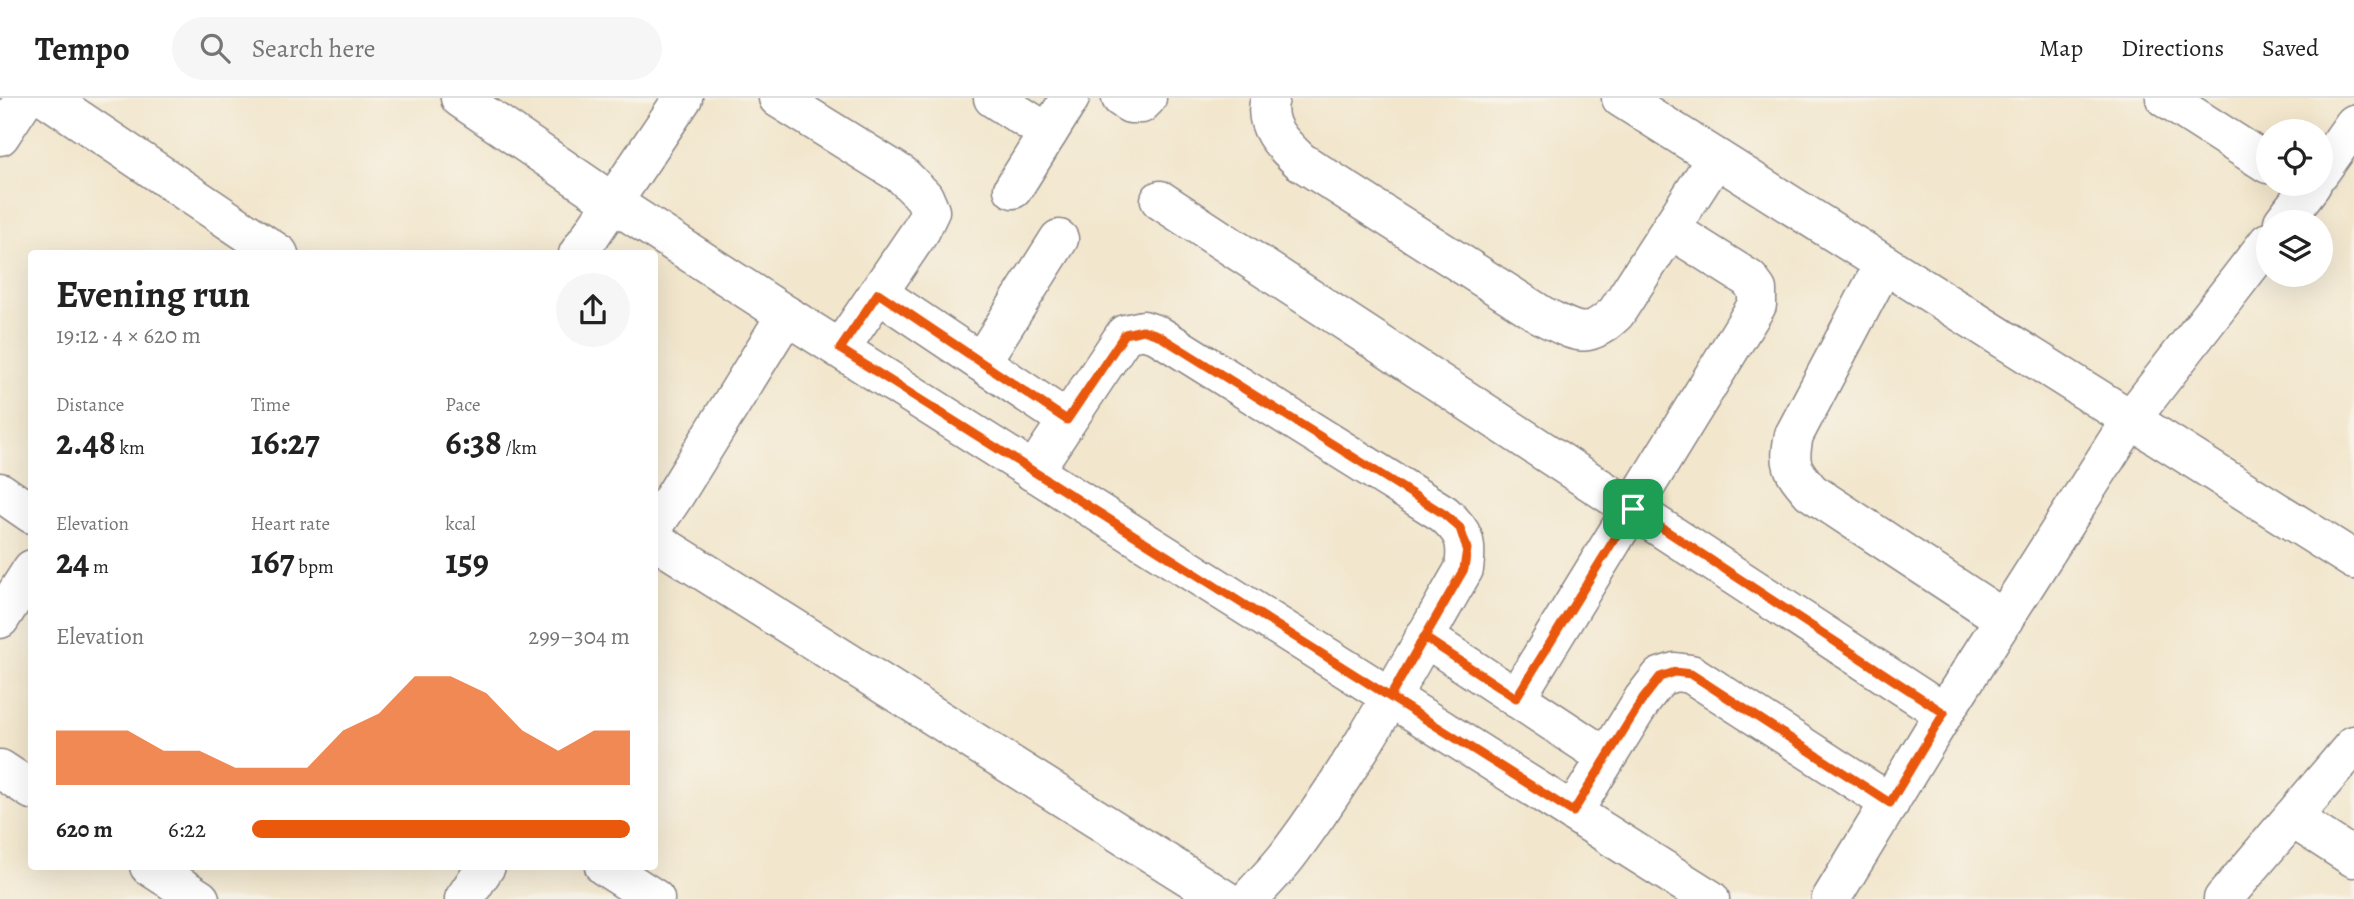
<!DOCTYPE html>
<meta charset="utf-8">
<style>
body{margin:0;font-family:Alegreya,serif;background:#f6f6f6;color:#222;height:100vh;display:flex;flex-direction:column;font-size:26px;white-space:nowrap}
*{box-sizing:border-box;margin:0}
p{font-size:23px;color:#767676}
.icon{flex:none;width:38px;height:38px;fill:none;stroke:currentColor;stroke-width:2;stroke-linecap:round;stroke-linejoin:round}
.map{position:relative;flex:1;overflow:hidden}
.sheet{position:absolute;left:28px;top:152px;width:630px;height:620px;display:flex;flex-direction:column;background:#fff;border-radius:7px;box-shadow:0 7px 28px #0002}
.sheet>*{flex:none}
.tools{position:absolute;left:2256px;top:21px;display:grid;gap:14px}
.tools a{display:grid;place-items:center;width:77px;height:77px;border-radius:50%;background:#fff;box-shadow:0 7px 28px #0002;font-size:35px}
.pin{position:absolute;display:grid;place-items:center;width:60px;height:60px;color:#fff;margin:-30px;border-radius:14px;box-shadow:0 4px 10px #0006}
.round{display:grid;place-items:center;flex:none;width:74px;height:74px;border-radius:37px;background:#f6f6f6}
.summary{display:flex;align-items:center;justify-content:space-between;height:119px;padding:0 28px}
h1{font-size:38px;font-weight:700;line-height:52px}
.metrics{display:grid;grid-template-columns:repeat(3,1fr);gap:10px;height:119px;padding:7px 28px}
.metrics div{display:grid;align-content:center}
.metrics b{font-size:35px;font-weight:700}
.metrics small{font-size:19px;font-weight:400}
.metrics p{font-size:19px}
.chart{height:196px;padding:14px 28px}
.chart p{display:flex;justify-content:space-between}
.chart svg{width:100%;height:126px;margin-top:7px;fill:#ea580c;opacity:.7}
ul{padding:0 28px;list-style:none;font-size:23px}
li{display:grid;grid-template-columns:112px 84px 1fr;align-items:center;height:52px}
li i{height:18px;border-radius:9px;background:#ea580c}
header{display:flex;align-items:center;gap:42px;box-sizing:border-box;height:98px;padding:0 35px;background:#fff;border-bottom:2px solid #e0e0e0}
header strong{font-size:33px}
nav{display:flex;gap:38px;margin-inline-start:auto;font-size:24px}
.search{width:490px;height:63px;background:#f6f6f6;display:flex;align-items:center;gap:18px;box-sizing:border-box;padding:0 24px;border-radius:38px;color:#767676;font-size:26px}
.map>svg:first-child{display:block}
</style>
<header>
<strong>Tempo</strong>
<div class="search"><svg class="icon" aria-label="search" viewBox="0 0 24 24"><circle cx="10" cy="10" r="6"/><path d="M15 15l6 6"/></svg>Search here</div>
<nav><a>Map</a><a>Directions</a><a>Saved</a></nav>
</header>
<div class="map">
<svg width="2354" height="801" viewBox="0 0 2354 801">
<rect width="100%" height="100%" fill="#f7f3e8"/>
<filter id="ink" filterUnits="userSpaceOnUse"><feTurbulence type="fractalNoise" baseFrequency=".0143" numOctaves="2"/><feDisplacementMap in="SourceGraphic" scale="14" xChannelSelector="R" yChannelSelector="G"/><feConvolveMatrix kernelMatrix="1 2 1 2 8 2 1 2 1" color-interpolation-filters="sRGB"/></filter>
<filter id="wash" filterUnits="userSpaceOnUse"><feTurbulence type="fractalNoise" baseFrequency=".00686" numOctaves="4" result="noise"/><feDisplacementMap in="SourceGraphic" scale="28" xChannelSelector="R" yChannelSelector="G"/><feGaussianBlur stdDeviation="1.57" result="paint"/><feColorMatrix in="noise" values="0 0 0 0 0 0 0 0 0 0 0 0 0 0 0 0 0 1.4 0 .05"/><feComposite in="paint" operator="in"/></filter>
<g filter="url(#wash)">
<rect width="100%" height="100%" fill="#f2e6cc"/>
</g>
<g filter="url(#ink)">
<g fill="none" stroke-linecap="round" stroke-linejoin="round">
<g stroke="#8a8484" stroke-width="41">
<g id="minor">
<path d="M47,0L279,156"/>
<path d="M460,0L612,104L786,217L1710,801"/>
<path d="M778,0L902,77L924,99L930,113L921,132L840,251"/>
<path d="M993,0L1048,35"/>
<path d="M1121,0L1130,6H1141L1147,0"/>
<path d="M1270,0C1262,27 1282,46 1300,63L1543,218C1577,234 1585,244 1616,215L1716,60"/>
<path d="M1621,0L2354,462"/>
<path d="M2165,0L2268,66"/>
<path d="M0,38L25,0"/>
<path d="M2320,74L2354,26"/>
<path d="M1013,91L1070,0"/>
<path d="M1160,102L1944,615"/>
<path d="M2283,124L2312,86"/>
<path d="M578,156L683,0"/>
<path d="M1884,166L1794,337C1788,366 1791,371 1811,394L2004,521"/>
<path d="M878,195L1067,322"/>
<path d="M981,264L1059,141"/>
<path d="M1033,374L1125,236L1143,232L1158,237L1444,416C1464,434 1468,443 1464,471C1409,566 1357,665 1291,753C1279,770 1263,785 1249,801"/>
<path d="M0,394L32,416"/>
<path d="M654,428L675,397L786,217"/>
<path d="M654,442L1224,801"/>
<path d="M0,521L32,471"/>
<path d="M1424,539L1606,659"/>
<path d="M1516,600L1757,207V192L1749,181L1670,131"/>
<path d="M0,671L32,692"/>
<path d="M1573,714L1643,601L1660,579L1675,574L1691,576L1890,705"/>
<path d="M2292,720L2354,760"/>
<path d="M149,768L200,801"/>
<path d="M604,768L655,801"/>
<path d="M464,801L486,768"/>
<path d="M1831,801L1944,615L2131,321L2268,144"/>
<path d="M2223,801L2354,647"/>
</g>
</g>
<use href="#minor" stroke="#fff" stroke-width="38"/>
</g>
</g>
<g fill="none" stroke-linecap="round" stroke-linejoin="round" filter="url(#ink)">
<g stroke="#fff" stroke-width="14">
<path id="route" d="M1633,411L1516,600L1424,539L1390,599L840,251L878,195L1067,322L1125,236L1143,232L1158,237L1444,416L1460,430L1467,451L1464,471L1390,599L1573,714L1643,601L1660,579L1675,574L1691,576L1890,705L1944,615L1633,411"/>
</g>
<use href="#route" stroke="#ea580c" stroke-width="9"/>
</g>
</svg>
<div class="tools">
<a><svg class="icon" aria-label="locate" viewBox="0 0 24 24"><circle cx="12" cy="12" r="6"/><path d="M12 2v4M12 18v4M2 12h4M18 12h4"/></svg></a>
<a><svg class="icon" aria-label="layers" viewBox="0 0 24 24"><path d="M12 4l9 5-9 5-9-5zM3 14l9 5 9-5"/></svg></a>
</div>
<div class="pin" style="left:1633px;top:411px;background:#1e9e55"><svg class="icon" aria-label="arrive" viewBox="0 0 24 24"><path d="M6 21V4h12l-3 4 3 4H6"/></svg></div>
<section class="sheet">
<div class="summary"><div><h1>Evening run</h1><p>19:12 · 4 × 620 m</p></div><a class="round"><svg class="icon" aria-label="share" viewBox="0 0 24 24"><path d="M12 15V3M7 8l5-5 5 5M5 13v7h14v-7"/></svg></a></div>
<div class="metrics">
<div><p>Distance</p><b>2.48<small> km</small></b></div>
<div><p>Time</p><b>16:27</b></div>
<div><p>Pace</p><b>6:38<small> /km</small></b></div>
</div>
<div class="metrics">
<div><p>Elevation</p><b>24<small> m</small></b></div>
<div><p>Heart rate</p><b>167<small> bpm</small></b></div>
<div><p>kcal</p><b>159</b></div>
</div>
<div class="chart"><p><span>Elevation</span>299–304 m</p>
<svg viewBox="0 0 160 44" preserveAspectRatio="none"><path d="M0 44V25L10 25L20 25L30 32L40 32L50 38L60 38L70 38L80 25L90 19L100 6L110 6L120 12L130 25L140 32L150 25L160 25V44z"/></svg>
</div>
<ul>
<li><b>620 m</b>6:22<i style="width:100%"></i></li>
</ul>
</section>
</div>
